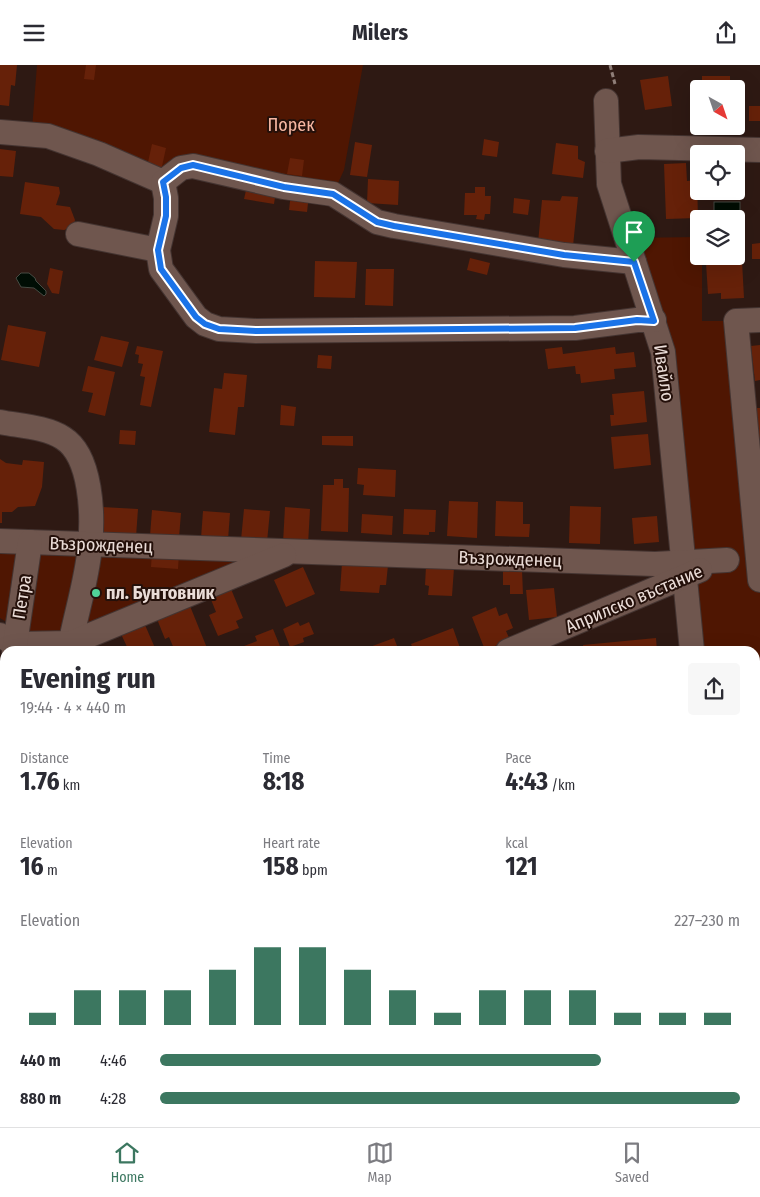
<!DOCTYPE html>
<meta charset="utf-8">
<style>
body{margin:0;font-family:"Fira Sans Condensed",sans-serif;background:#f7f7f7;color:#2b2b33;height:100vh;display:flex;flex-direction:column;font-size:19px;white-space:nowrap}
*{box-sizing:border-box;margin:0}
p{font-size:16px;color:#7c7c81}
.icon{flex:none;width:28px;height:28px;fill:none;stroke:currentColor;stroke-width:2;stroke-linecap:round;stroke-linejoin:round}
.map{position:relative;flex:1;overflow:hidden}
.sheet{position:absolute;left:0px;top:581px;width:760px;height:481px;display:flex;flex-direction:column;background:#fff;border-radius:15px 15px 0 0;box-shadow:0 5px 20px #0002}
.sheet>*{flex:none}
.needle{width:32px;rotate:140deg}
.buttons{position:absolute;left:690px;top:15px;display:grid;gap:10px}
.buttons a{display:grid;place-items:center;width:55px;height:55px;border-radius:5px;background:#fff;box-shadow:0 5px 20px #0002;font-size:25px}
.pin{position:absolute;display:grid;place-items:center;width:42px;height:42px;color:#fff;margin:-51px -21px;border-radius:50% 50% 50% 0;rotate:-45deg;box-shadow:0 0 5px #0007}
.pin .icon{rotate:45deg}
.round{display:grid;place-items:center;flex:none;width:52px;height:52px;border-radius:5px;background:#f7f7f7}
.head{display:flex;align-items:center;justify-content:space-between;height:85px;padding:0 20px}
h1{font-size:28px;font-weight:700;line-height:38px}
.metrics{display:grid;grid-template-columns:repeat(3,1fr);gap:8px;height:85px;padding:5px 20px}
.metrics div{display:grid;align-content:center}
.metrics b{font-size:25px;font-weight:700}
.metrics small{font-size:14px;font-weight:400}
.metrics p{font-size:14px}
.chart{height:140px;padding:10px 20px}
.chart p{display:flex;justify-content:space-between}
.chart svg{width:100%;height:90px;margin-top:5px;stroke:#3c7760;stroke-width:6}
ul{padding:0 20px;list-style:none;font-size:16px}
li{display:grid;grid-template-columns:80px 60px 1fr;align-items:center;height:38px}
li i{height:12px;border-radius:6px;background:#3c7760}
header{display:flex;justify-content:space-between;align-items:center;height:65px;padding:0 20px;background:#fff;font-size:22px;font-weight:700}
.tab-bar{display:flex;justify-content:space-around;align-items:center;height:70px;border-top:1px solid #e1e1e2;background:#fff;font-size:14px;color:#7c7c81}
.tab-bar a{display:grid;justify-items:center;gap:2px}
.tab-bar .on{color:#3c7760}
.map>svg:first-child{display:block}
</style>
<header><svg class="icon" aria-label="menu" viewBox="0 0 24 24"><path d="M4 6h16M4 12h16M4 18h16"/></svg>Milers<svg class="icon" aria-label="share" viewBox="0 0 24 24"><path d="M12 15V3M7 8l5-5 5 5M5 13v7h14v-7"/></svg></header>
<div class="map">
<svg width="760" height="1062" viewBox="0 0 760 1062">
<rect width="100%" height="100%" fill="#2e1913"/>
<g fill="#4f1602">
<path d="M37,0H363L344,105L333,129L193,101L163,117L32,64Z"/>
<path d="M699,172V191H702V256H736L760,515V1040L755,1041V586H692L663,287L627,173Z"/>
<path d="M0,486L241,495L67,567L24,568L0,553Z"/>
<path d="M5,698V975L4,981H0V733Z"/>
</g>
<g fill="#000d04" stroke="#464b43">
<rect x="714" y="137" width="26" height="11"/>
<path d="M21,208H29L35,213L36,216L46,226V229L44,231L34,223L21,222L16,213Z"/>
</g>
<g fill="#662109">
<path d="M0,0H17L15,21L11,20L9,41L0,40Z"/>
<path d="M86,0H96L94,15L84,14Z"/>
<path d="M668,11L672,41L645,45L640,15Z"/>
<path d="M702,11H730V17H737V24H702Z"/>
<rect x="749" y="41" width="11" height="15"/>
<path d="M484,74L499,77L497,92L482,90Z"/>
<path d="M355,77L372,80L367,112L350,110Z"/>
<path d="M556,78L578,81V94L585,97L583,113L552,109Z"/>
<path d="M152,79L166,83L161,106L147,102Z"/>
<path d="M0,84L16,86L13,112L0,111Z"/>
<path d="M290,93L304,95L302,111L287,109Z"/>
<path d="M686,98L687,116L697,115L698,153L666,154L664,99Z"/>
<path d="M368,114L399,116L398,140L367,138Z"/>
<path d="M25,117L59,122L60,128L56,140L70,142L75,155L73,162L64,165L54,164L41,152L20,149Z"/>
<path d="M247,121L276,126L274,139L244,134Z"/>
<path d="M475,122H485V131H491L490,149H485L484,155L476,154L477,150H464L465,128H475Z"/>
<path d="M291,128L309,130L307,147L289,145Z"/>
<path d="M562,131L578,132L573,181L538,178L542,135L560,136Z"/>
<path d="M514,133L530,135L528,150L513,148Z"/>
<path d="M760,178V194H752V179Z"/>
<path d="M470,193L490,198L487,210L467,205Z"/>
<path d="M315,196L357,197L355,233L314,232Z"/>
<path d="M742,196L744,233L721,234V228L708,229L706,198Z"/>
<path d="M50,203L63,206L59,229L52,228L47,219Z"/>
<path d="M366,204H394L393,241L365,240Z"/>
<path d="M8,260L46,267L39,302L1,295Z"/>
<path d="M101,271L129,277L122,302L94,295Z"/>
<path d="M760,280V315L755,316L751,281Z"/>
<path d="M137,281L163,286L151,342L140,340L145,312L140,311L143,299L138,298L139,290L135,289Z"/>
<path d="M562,282L563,289L615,282L616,289L634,287L636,302L614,304L615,314L581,318L580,309H576L575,301L548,304L545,284Z"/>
<path d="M318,290L332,291L331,304L317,303Z"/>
<path d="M88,301L115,307L105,351L88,347L93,328L82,326Z"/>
<path d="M224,308L247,310L244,342H238L235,370L209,367L214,323L222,324Z"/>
<path d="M644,326L647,357L611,361L610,350H614L612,329Z"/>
<path d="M281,340L296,342L294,361L280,360Z"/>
<path d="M756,343H760V374H759Z"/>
<path d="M120,365L136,366L135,380L119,379Z"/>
<path d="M648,369L651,400L614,404L611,372Z"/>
<path d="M322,371H353V381L322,380Z"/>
<path d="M0,394L6,398L22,400L23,395L44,397L42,422L35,441L18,442L12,447H2V458H0Z"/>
<path d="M358,403L396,405L395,432L363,430L364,420L357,419Z"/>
<path d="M334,414H343V423H349L348,467L321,466L323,420H334Z"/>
<path d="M449,436L478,437L477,473L447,471Z"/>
<path d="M496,436L523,437V459H530L529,472L495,471Z"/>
<path d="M570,441L601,442L600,479L569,478Z"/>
<path d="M102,442L138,444L136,472L100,469Z"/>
<path d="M285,442L310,444L308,480L283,478Z"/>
<path d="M244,444L270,446L267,477L241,475Z"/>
<path d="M404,444L436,445L435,467H429V470L403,469Z"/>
<path d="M152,445L181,448L179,473L150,471Z"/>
<path d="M203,446L230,448L228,475L201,473Z"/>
<path d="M362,449L393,451L392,470L361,468Z"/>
<path d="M657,451L659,477L634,479L632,453Z"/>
<path d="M152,487L179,489L178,504L151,502Z"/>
<path d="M342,498L388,500L386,520H380L379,528L340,526Z"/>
<path d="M426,501L454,503L452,531L428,530L429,521L425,520Z"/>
<path d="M303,502L315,529L286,542L274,515Z"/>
<path d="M503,505H522L523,529H510V520H503Z"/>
<path d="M554,523L557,552L529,555L526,525Z"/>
<path d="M231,524L243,553L236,556L239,563L218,571L209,550L216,547L210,532Z"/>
<path d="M190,541L207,583L199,586H175L169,572L165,574L157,554Z"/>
<path d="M496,542L499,551L507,548L513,563L506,566L510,575L485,585L472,552Z"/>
<path d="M298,557L300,561L309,557L314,569L303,573L304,577L290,582L283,564Z"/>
<path d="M145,560L155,583L148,586L143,585L129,586L121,569Z"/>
<path d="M453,563L460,583L456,584L457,586H414L411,579Z"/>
<path d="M273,564L282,586H246L244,581L257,576L255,571Z"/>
<path d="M394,573L399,586H359Z"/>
<path d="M656,573L657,586H584L583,580Z"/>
<path d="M93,581L112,584L111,586H80Z"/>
<path d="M123,1058H153L154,1062H124Z"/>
<path d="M211,1058H227L240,1062H210Z"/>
<rect x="457" y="1058" width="20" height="4"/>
</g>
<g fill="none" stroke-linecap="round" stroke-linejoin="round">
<g stroke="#443431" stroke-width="26">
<g id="minor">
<path d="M606,36L609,119L663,287L692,586"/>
<path d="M0,67L48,71L99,89L163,117L181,103L193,101L284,122L333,129L377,157L394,161L564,190L634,197"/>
<path d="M607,86L639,82L760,85"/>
<path d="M163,117L166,133V151L158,185L161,204L196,252L205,259L219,264L256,266L575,263L637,255H654"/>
<path d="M78,169L158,185"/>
<path d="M760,255L736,256L760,515"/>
<path d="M0,357C20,361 46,362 63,373C92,391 93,451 90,481C87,516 75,551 69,586"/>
<path d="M0,476L655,499L727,495"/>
<path d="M0,570L15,579L71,578L284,490"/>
<path d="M14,586L30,477"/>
<path d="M508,586L700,505"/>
<path d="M755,670L760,668"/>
<path d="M0,705L5,663"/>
<path d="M755,727L760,725"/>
<path d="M0,773H5"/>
<path d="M755,780L760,778"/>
<path d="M0,894L5,895"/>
<path d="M0,1002L5,1006"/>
<path d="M755,1041L760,1040"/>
<path d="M705,1058V1062"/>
<path d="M9,1062L12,1058"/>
<path d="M289,1062L290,1058"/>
</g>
</g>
<path stroke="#8f7e78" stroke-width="3" stroke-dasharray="5 2.5" stroke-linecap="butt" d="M610,0L615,19"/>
<use href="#minor" stroke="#6f564e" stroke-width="24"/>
</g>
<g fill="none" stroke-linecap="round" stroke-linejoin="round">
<g stroke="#fff" stroke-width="10">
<path id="route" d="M193,100L284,122L333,129L377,157L394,161L564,190L634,197L654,256L637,255L575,263L256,266L219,264L205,259L196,252L161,204L158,185L166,151V132L163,117L181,103Z"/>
</g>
<use href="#route" stroke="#1a73e8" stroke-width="6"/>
</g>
<circle fill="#50d398" stroke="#24100a" stroke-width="2" cx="96" cy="528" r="5"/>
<g text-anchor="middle" stroke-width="4" stroke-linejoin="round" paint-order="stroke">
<g font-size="18" fill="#f6b6a1" stroke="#24100a">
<text x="291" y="66">Порек</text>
</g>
<g font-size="18" fill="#eadcd7" stroke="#24100a">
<text transform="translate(664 308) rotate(82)" y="6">Ивайло</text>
<text transform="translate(101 480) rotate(2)" y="6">Възрожденец</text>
<text transform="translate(510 494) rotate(2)" y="6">Възрожденец</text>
<text transform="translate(22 532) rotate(-81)" y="6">Петра</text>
<text transform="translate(634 534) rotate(-23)" y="6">Априлско въстание</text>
</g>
<g font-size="18" font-weight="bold" fill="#eadcd7" stroke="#24100a" text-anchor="start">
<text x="106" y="534">пл. Бунтовник</text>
</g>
</g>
</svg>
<div class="buttons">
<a><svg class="needle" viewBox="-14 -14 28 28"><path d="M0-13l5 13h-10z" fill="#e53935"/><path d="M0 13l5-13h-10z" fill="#7c7c81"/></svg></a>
<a><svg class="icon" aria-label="locate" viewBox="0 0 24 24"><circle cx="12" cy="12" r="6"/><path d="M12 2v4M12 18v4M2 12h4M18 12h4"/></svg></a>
<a><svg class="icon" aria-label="layers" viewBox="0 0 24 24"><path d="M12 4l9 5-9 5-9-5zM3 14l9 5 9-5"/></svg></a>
</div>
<div class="pin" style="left:634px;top:197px;background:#1e9e55"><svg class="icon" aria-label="arrive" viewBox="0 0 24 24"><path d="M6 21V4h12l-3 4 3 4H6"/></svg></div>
<section class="sheet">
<div class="head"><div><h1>Evening run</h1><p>19:44 · 4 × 440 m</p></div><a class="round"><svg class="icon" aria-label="share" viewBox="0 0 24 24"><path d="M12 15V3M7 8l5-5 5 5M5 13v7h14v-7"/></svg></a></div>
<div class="metrics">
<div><p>Distance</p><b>1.76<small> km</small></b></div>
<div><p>Time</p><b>8:18</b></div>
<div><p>Pace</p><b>4:43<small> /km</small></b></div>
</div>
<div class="metrics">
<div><p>Elevation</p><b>16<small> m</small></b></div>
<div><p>Heart rate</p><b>158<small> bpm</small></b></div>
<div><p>kcal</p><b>121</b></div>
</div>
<div class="chart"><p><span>Elevation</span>227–230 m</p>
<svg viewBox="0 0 160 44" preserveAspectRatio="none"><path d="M5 44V38M15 44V27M25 44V27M35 44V27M45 44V17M55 44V6M65 44V6M75 44V17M85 44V27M95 44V38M105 44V27M115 44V27M125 44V27M135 44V38M145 44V38M155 44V38"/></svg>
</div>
<ul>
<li><b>440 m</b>4:46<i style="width:76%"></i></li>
<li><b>880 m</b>4:28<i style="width:100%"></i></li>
</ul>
</section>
</div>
<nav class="tab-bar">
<a class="on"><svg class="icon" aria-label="home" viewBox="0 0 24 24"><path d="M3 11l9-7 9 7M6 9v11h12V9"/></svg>Home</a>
<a><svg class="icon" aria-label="map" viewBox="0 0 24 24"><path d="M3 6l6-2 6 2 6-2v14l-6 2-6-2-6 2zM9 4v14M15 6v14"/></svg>Map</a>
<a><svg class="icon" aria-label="saved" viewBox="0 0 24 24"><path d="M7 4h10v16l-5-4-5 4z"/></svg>Saved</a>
</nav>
